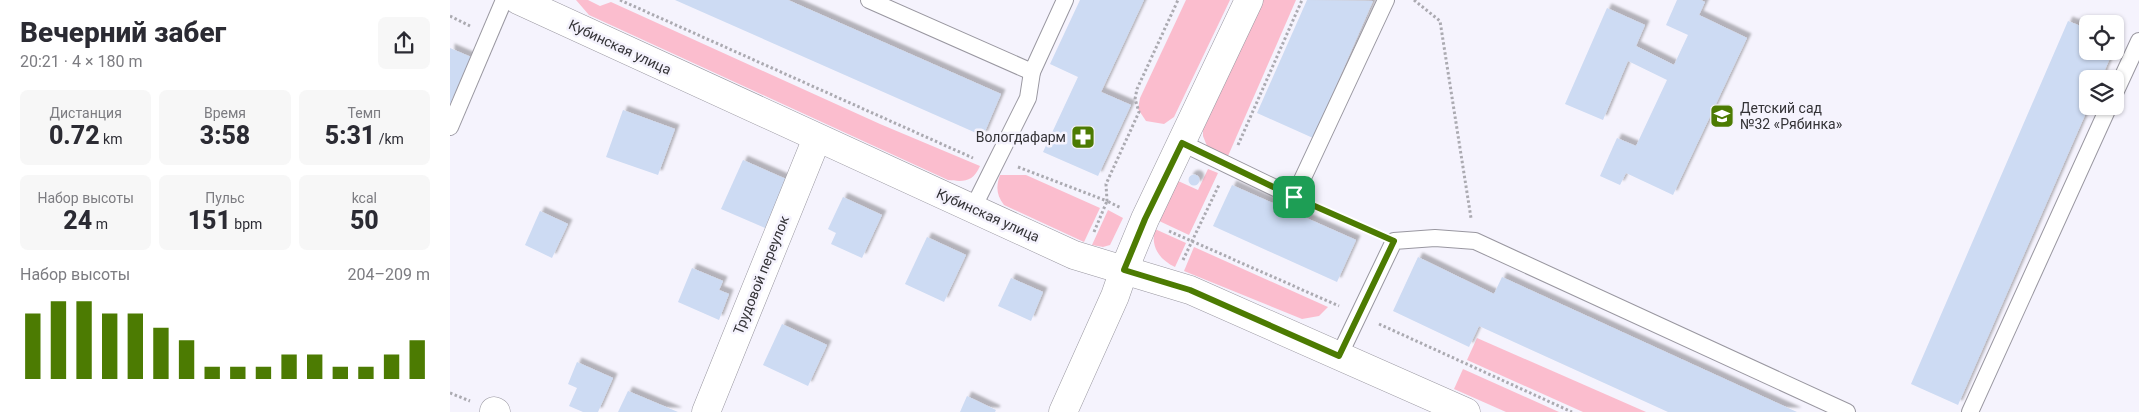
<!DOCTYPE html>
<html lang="ru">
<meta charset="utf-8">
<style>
body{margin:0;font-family:Roboto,sans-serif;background:#f7f7f7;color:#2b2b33;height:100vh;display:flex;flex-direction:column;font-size:19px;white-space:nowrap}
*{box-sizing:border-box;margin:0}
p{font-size:16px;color:#7c7c81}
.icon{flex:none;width:28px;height:28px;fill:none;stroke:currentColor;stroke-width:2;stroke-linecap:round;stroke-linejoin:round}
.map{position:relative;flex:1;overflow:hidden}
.side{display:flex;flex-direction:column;background:#fff;width:450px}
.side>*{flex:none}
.controls{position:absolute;left:1629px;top:15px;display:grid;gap:10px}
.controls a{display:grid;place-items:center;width:45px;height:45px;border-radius:8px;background:#fff;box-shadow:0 1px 4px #0004;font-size:25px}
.pin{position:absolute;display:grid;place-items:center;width:42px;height:42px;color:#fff;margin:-21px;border-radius:10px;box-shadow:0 2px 8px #0006}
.round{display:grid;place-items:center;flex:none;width:52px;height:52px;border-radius:8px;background:#f7f7f7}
.headline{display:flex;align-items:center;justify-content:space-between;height:85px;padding:0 20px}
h1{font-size:28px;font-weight:800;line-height:38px}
.metrics{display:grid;grid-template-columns:repeat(3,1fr);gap:8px;height:85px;padding:5px 20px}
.metrics div{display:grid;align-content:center;border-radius:8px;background:#f7f7f7;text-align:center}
.metrics b{font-size:25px;font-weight:800}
.metrics small{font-size:14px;font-weight:400}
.metrics p{font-size:14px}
.chart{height:140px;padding:10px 20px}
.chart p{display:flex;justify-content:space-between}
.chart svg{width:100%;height:90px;margin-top:5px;stroke:#4c7b02;stroke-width:6}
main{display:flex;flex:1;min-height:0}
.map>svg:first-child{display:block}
</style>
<main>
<section class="side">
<div class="headline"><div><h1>Вечерний забег</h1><p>20:21 · 4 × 180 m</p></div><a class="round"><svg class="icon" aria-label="share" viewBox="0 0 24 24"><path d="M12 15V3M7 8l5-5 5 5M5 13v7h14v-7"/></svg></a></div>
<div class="metrics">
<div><p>Дистанция</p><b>0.72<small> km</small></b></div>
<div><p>Время</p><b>3:58</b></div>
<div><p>Темп</p><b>5:31<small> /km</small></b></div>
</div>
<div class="metrics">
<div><p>Набор высоты</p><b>24<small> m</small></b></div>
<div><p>Пульс</p><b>151<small> bpm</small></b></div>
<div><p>kcal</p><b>50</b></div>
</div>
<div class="chart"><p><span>Набор высоты</span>204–209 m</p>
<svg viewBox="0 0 160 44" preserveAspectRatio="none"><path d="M5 44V12M15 44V6M25 44V6M35 44V12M45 44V12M55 44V19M65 44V25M75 44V38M85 44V38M95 44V38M105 44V32M115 44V32M125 44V38M135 44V38M145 44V32M155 44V25"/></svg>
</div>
</section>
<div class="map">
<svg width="1689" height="412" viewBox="0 0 1689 412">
<defs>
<filter id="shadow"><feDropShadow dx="4.5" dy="-4.5" stdDeviation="1" flood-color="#0004"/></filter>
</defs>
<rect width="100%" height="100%" fill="#f5f3fd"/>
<g fill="#fbbdce">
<path d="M126,0H138L150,6L161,2L430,124L530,166C523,182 514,182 498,180L139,15Z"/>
<path d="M736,0H780L724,117L714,124L696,121L688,109L690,98Z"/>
<path d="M809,0H846L778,156L757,146L753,136V124Z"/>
<path d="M758,169L768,173L739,235L707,220L726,180L748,190Z"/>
<path d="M550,175H576L650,208L634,242L554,205C546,195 546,186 550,175Z"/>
<path d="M658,210L673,218L660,245L653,247L642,245Z"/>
<path d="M705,229L736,243L725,267C710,260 700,247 705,229Z"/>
<path d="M744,247L878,307L869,316L852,319L734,271Z"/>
<path d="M1027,338L1196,412H1133L1017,360Z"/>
<path d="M1013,369L1109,412H1056L1004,389Z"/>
</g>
<g fill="#cddbf3" filter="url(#shadow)">
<path d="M225,0H338L551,94L533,136Z"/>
<path d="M630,0H694L651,92L681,105L648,176L593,152L628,77L600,64Z"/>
<path d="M857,0L923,1L863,138L807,113Z"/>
<path d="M1227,0H1251L1255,2L1249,15L1297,38L1223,195L1176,173L1170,185L1150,176L1167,138L1186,146L1217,80L1178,61L1153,120L1115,104L1157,8L1195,25L1186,46L1224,65L1238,35L1216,25Z"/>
<path d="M1618,21L1638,29V51H1663L1651,79H1638V106H1639L1508,405L1461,384Z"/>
<path d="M0,48L21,57L0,104Z"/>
<path d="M173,110L225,129L208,175L156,157Z"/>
<path d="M293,160L336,179L315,228L271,209Z"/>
<circle cx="744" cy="180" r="5.5"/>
<path d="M782,185L906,240L887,282L763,226Z"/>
<path d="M393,197L432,215L412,258L381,244L386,233L378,229Z"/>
<path d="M90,211L118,224L102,258L75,245Z"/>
<path d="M477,237L516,255L494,302L455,284Z"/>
<path d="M968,257L1044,294L1052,277L1347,412H1218L1029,326L1019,347L943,311Z"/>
<path d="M242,268L273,281L269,290L279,294L269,320L228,302Z"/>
<path d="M561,278L593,292L581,321L548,306Z"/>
<path d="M332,324L377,345L358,386L313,365Z"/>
<path d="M127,362L163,378L148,412H133L119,406L127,388L118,384Z"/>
<path d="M178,391L228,412H168Z"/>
<path d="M517,396L546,410L545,412H510Z"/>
</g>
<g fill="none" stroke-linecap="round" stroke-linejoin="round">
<g stroke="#9997a0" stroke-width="18">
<g id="lane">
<path d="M419,0L582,72"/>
<path d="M1665,93L1689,41"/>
<path d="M0,127L54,0"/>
<path d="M732,143L844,197L936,0"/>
<path d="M523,208L578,98L582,72L615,0"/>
<path d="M889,356L944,241L985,238L1025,241L1397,412"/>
<path d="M1520,412L1659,106"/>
</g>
</g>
<g stroke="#9997a0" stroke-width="29">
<g id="street">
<path d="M68,0L624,255L740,290L1016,412"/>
<path d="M44,411L46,412"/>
<path d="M256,412L367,138"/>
<path d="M613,412L665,296L674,270L695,219L799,0"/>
</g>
</g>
<g stroke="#abaab1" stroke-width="3" stroke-dasharray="2.5 2.5" stroke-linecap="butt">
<path d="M170,0L523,158"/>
<path d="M964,0L990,21L1021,218"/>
<path d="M0,16L20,26"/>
<path d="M788,145L852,0"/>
<path d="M568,167L657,201L656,184L689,112L685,99L687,89L728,0"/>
<path d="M863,205L924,232"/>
<path d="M719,231L889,306"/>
<path d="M644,232L657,201L671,208"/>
<path d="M733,260L769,185"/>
<path d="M929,324L1122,412"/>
<path d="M0,393L20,401"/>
</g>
<use href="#lane" stroke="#fff" stroke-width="16"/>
<use href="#street" stroke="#fff" stroke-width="28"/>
</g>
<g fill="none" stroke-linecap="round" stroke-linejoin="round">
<g stroke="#fff" stroke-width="10">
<path id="route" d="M732,143L844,197L944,241L889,356L740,290L674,270L695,219Z"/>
</g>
<use href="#route" stroke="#4c7b02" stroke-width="6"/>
</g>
<defs>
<g id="school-square" transform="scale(1.25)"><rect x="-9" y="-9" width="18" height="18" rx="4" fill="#4c7b02" stroke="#f5f3fd"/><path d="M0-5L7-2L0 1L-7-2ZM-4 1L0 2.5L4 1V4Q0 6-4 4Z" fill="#fff"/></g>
<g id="pharmacy-square" transform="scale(1.25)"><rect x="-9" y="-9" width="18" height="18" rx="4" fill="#4c7b02" stroke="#f5f3fd"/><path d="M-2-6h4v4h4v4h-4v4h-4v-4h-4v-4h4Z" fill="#fff"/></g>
</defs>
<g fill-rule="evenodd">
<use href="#school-square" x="1272" y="116"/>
<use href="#pharmacy-square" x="633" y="137"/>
</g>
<g text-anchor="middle" stroke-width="5" stroke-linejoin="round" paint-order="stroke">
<g font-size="14" fill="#343337" stroke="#f5f3fd">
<text transform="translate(170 47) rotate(25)" y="5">Кубинская улица</text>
<text transform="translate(538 215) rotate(24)" y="5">Кубинская улица</text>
<text transform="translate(311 275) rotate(-68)" y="5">Трудовой переулок</text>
</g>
<g font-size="14" fill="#343337" stroke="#f5f3fd" text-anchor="start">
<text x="1290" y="113">Детский сад<tspan x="1290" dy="16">№32 «Рябинка»</tspan></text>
<text x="616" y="142" text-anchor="end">Вологдафарм</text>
</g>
</g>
</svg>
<div class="controls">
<a><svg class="icon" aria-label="locate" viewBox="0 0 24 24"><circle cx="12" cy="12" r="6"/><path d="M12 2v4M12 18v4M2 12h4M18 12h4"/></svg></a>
<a><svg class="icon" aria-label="layers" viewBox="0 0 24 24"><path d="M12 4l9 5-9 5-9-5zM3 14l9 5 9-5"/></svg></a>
</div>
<div class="pin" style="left:844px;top:197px;background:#1e9e55"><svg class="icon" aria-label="arrive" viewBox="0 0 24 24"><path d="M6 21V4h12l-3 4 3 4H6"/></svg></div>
</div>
</main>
